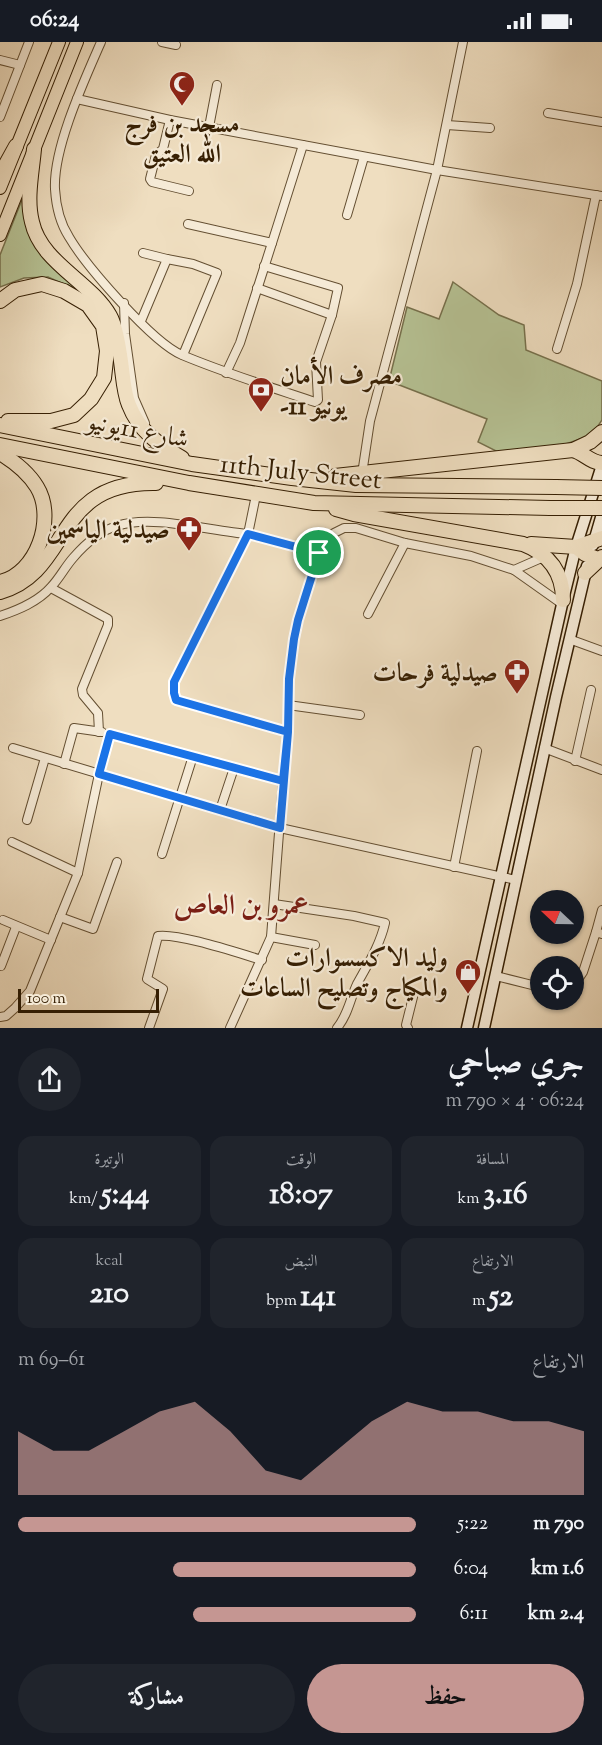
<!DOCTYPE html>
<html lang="ar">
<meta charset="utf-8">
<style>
body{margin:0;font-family:"Sorts Mill Goudy",Amiri,serif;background:#20242c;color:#f1f3f6;direction:rtl;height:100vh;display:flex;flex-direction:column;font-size:22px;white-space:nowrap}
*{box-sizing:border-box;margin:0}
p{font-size:20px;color:#9ea1a6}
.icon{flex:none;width:33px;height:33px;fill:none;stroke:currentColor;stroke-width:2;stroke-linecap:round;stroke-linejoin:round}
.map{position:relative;height:986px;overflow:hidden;direction:ltr}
.panel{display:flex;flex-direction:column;background:#171b24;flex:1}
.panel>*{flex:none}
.needle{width:39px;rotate:292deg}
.controls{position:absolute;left:530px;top:848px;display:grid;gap:12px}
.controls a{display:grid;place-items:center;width:54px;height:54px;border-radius:50%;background:#171b24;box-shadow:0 2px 4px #0004;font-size:30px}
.scale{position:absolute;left:18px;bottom:15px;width:141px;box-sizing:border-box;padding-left:6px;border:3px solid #361f03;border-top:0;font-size:16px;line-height:21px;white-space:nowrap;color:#361f03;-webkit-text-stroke:4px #f5ead6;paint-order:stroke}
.pin{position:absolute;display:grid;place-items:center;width:51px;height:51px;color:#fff;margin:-26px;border:3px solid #fff;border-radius:50%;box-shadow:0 2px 6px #0007}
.round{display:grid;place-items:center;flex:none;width:63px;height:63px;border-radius:32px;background:#20242c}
.summary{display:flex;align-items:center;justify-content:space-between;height:102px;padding:0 18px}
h1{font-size:33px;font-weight:800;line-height:45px}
.figures{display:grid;grid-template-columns:repeat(3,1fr);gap:9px;height:102px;padding:6px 18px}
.figures div{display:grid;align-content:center;border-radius:15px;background:#20242c;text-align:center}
.figures b{font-size:30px;font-weight:800}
.figures small{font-size:16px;font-weight:400}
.figures p{font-size:16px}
.chart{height:168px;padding:12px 18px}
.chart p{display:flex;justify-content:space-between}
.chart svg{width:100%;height:108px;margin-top:6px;fill:#c59692;opacity:.7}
.action{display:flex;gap:12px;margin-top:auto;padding:12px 18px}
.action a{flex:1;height:69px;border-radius:36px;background:#c59692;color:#111;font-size:24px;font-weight:800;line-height:69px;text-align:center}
.action a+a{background:#20242c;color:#f1f3f6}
ul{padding:0 18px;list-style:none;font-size:20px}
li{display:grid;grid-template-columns:96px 72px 1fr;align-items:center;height:45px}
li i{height:15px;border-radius:8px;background:#c59692}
.status{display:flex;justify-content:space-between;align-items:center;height:42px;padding:0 30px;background:#171b24;direction:ltr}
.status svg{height:16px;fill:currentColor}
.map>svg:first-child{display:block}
</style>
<div class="status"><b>06:24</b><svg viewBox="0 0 49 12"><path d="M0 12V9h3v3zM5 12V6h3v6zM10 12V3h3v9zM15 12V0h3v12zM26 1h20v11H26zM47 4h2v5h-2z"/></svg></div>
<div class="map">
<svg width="602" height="986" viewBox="0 0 602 986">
<rect width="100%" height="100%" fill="#efdec0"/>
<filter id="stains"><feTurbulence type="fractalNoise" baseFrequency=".00333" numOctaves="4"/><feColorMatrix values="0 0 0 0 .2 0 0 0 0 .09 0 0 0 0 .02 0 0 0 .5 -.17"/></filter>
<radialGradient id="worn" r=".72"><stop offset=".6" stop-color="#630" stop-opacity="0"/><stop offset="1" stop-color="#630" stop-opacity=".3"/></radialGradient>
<g fill="#b6c294" stroke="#76704c" stroke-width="1.5">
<path d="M25,150L26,181L84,251L48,235L24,236L0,245V213Z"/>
<path d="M453,240L499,273L524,283L526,308L602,339V378L592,393L560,404L498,410L478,400L487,377L389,339L407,265L439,277Z"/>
</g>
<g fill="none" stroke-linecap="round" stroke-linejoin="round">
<g stroke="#644f32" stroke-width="10">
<g id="minor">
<path d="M101,0C84,39 53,106 55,147C56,164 60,181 69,195C86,224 153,301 182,313C225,331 270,345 315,360L318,358L316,320L332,273L338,246L264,224"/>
<path d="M162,0L176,3"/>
<path d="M0,18L20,23"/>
<path d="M77,57L170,78L437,128L602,154"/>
<path d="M548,71L602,80"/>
<path d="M0,75L29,0"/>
<path d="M170,78L163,107L156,113L150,137L152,140L189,149"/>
<path d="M447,83L490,86"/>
<path d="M209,85L217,43"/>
<path d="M347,173L364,115"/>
<path d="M188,182L272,201L303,103"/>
<path d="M167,217L193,222L217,231L183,313"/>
<path d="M257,246L332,273"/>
<path d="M124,261L125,292L134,356L145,381"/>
<path d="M141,279L167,217L143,211"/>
<path d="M557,307L577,242L596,153"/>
<path d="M226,331L240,301L272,201"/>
<path d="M362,432L370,379L437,128L463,0"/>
<path d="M514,528L562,562"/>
<path d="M51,546L108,577V583L82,647L83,653L98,671L99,690"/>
<path d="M368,572L405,501"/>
<path d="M0,574C18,568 38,560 51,545C59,537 65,525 73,516C85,502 99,489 117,484C151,472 210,489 248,492L256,453"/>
<path d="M569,597L602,609"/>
<path d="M288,663L360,673"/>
<path d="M288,690L182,660L176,658L174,651V640L248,492L319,511L334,491L344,486H356L405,501L471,514L514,528L546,514"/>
<path d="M13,706L280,786L516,838"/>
<path d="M544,706L602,728"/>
<path d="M575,719L591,648"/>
<path d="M64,722L74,686L102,690"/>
<path d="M220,768L234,726"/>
<path d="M27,778L45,716"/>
<path d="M12,800L78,831"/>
<path d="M162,812L193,714"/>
<path d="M454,825L477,709"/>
<path d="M274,862L354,874L385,881C380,903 368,922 357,942C350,957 348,973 337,986"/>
<path d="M60,875L93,887L117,820"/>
<path d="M3,878L51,898"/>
<path d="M596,890L602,868"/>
<path d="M271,895L315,903"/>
<path d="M1,924L16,885"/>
<path d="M496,934L540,945"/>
<path d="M573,945L583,930L596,890L602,892"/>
<path d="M0,975L6,974L15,966L30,949L78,831L99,732L110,692L283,739"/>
<path d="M149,986L163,947L147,937L158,894C179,891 238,911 262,918"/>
<path d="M230,986L271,895L283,739L288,690L289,637L294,597L298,578L319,511"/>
<path d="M408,986L406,983L414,951"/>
</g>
</g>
<g stroke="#361f03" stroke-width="13">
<g id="secondary">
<path d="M593,503L602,472"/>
<path d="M467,986L563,558L576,505L602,423"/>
<path d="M484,986L556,655L587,524"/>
</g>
</g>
<g stroke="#361f03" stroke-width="14">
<g id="primary">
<path d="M0,146L59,0"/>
<path d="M0,193L77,0"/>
</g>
</g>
<g stroke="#361f03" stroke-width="16">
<g id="trunk">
<path d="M34,107C32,130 26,157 32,180C41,221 90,239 110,274C116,285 118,300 120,313C123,329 123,349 129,363C139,389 159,403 182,416"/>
<path d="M0,133L16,104"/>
<path d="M0,259L15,248L42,242L64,249L88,263L103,284L107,309L104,336L91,357L74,373L51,379H8"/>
<path d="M0,383L192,422L292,436L356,443L556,445"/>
<path d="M0,403L189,441L314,461L550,466"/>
<path d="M573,408C584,411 591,421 602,421"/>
<path d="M0,411C15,420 28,430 37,445C56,476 37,532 0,540"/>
<path d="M335,434L573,408L590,400L602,390"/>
<path d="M336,467L354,472L523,502C549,512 563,530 563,558"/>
<path d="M531,502L576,505L602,496"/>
<path d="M576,505L585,512L598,517"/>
<path d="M585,531L602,515"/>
<path d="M0,550C73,529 51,439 156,441"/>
</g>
</g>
<use href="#minor" stroke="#f5ead6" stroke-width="8"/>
<use href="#secondary" stroke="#f5ead6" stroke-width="10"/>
<use href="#primary" stroke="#efdec0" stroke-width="12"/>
<use href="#trunk" stroke="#efdec0" stroke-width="14"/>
<g stroke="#361f03" stroke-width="16" stroke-linecap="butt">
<g id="trunk-bridge">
<path d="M556,445L602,446"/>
<path d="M550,466H602"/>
</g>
</g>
<use href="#trunk-bridge" stroke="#efdec0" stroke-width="14"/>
</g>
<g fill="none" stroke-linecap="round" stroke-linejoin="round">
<g stroke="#fff" stroke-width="12">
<path id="route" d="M319,511L298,578L294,597L289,637L288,690L283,739L110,692L99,732L280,786L288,690L176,658L174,651V640L248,492L319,511"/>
</g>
<use href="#route" stroke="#1a73e8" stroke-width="8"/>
</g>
<defs>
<g id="mosque-pin" transform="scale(1.35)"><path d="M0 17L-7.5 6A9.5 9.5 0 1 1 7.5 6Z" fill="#8f2418" stroke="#f5ead6"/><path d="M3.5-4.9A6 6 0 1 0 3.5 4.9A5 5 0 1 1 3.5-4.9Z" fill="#fff"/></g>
<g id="bank-pin" transform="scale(1.35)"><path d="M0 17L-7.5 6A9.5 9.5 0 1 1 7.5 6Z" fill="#8f2418" stroke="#f5ead6"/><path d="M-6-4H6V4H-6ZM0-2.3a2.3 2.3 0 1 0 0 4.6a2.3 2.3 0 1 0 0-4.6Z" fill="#fff"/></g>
<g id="pharmacy-pin" transform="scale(1.35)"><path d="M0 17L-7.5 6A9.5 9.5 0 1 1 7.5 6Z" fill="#8f2418" stroke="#f5ead6"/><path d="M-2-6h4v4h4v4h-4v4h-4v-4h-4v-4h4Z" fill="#fff"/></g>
<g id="shop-pin" transform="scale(1.35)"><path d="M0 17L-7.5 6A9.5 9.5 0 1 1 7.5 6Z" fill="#8f2418" stroke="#f5ead6"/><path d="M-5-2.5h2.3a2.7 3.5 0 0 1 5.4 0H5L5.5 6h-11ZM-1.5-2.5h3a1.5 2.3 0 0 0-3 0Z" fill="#fff"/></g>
</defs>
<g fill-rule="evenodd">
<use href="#mosque-pin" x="182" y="42"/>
<use href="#bank-pin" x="261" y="348"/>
<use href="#pharmacy-pin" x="189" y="487"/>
<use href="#pharmacy-pin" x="517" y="630"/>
<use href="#shop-pin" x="468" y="930"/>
</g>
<g text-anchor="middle" stroke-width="4.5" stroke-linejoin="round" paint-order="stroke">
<g font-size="26" font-weight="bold" fill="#361f03" stroke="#f5ead6" text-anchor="end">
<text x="182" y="90" text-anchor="middle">مسجد بن فرج<tspan x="182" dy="30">الله العتيق</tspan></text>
<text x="280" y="342" text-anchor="start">مصرف الأمان<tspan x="280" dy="30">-11 يونيو</tspan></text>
<text x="170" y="496">صيدلية الياسمين</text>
<text x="498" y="639">صيدلية فرحات</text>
<text x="448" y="924">وليد الاكسسوارات<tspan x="448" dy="30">والمكياج وتصليح الساعات</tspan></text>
</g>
<g font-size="26" fill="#361f03" stroke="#f5ead6">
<text transform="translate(138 387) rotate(11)" y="9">شارع 11يونيو</text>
<text transform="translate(301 429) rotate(6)" y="9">11th July Street</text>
</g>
<g font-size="28" font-weight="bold" fill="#7a1f14" stroke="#f5ead6">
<text x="241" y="872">عمرو بن العاص</text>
</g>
</g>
<rect width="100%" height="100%" filter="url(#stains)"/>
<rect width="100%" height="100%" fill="url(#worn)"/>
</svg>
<div class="controls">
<a><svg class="needle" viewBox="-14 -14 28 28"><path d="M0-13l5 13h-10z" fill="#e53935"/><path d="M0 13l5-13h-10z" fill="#9ea1a6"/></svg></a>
<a><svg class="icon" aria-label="locate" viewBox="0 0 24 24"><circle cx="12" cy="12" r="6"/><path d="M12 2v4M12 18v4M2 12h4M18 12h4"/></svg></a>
</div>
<div class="scale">100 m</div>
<div class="pin" style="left:319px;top:511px;background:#1e9e55"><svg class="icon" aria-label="arrive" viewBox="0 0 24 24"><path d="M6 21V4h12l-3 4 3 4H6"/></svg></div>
</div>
<section class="panel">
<div class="summary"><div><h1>جري صباحي</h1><p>06:24 · 4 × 790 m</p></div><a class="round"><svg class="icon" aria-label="share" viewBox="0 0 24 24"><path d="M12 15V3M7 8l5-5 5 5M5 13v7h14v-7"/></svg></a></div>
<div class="figures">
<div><p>المسافة</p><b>3.16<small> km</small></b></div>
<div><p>الوقت</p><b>18:07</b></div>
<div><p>الوتيرة</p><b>5:44<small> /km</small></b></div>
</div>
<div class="figures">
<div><p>الارتفاع</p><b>52<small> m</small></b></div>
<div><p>النبض</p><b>141<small> bpm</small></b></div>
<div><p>kcal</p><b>210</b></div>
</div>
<div class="chart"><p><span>الارتفاع</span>61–69 m</p>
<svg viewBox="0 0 160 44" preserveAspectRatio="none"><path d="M0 44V18L10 26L20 26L30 18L40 10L50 6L60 18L70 34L80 38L90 26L100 14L110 6L120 10L130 10L140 14L150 14L160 18V44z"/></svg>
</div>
<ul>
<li><b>790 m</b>5:22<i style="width:100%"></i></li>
<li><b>1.6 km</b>6:04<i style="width:61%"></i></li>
<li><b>2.4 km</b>6:11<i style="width:56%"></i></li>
</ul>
<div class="action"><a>حفظ</a><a>مشاركة</a></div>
</section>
